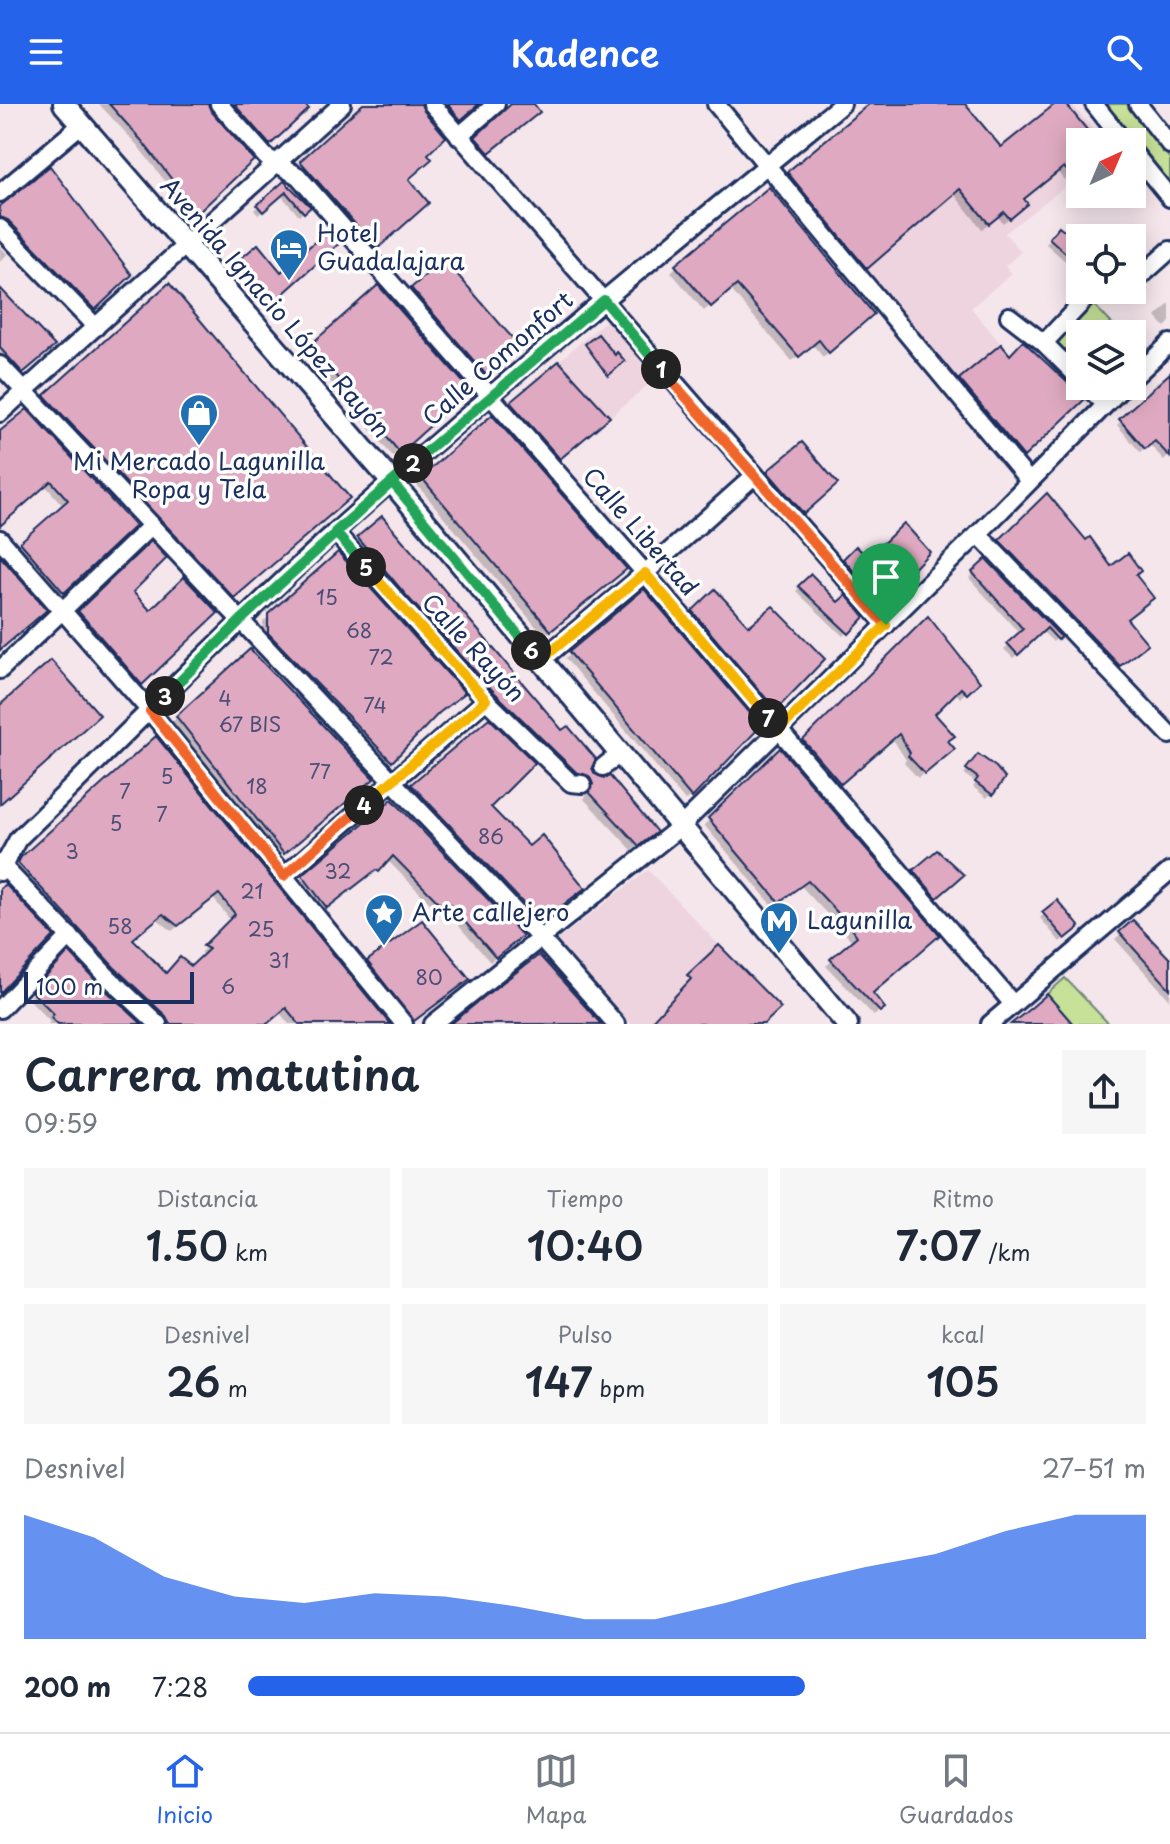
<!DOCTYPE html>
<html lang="es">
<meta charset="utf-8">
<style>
body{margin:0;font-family:"Playpen Sans",sans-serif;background:#f6f6f7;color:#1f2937;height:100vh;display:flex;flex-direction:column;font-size:30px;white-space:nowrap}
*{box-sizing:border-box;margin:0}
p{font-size:26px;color:#747a83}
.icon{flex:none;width:44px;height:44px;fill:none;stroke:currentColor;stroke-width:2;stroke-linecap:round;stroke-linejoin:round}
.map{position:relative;height:920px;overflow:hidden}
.drawer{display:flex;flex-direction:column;background:#fff;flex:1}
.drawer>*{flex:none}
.needle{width:52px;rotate:44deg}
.tools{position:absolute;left:1066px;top:24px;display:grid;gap:16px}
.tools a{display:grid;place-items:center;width:80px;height:80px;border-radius:0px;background:#fff;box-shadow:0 4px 20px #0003;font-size:40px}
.scale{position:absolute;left:24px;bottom:20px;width:170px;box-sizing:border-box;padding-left:8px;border:4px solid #1b2f5e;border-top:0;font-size:22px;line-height:28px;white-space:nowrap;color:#1b2f5e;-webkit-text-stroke:6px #fff;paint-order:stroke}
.pin{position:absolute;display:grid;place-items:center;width:68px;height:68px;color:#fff;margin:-82px -34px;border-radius:50% 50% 50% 0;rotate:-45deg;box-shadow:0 0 8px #0007}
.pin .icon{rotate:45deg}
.km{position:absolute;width:40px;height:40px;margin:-20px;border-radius:50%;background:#222;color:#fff;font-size:22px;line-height:40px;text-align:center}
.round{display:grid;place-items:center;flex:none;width:84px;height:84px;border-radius:0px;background:#f6f6f7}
.summary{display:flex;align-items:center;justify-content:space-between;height:136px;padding:0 24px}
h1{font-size:44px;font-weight:600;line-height:60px}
.stats{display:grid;grid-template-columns:repeat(3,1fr);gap:12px;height:136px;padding:8px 24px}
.stats div{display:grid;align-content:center;border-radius:0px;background:#f6f6f7;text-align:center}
.stats b{font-size:40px;font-weight:600}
.stats small{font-size:22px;font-weight:400}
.stats p{font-size:22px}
.chart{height:224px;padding:16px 24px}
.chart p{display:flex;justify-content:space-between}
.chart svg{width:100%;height:144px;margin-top:8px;fill:#2563eb;opacity:.7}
ul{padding:0 24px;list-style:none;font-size:26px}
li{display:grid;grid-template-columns:128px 96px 1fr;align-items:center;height:60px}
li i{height:20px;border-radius:10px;background:#2563eb}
header{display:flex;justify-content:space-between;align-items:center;height:104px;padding:0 24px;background:#2563eb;color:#fff;font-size:36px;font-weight:600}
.menu{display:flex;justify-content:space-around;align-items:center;height:112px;border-top:2px solid #e0e1e3;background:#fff;font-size:22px;color:#747a83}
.menu a{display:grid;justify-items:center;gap:4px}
.menu .on{color:#2563eb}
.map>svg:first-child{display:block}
</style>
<header><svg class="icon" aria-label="menu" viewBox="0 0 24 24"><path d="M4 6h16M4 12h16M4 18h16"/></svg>Kadence<svg class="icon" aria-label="search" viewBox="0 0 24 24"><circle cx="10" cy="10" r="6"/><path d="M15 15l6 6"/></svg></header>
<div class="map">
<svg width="1170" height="920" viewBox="0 0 1170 920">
<rect width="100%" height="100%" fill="#f5e6ec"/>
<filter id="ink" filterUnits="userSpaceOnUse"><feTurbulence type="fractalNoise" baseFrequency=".0125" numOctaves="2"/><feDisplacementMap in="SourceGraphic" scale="16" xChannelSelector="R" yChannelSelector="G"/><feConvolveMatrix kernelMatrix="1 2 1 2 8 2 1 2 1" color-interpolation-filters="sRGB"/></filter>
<g filter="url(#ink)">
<g fill="#eed4df">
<path d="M1052,0H1072L1103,38H1080V71L1005,129L1021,148L1005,162L1012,169L971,204L1001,240L957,276L865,167L958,87L952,78Z"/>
<path d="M610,213L660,271L610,313L559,257Z"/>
<path d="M648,766L719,841L688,870L691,875L649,920H631L557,836Z"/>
</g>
<g fill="#c7e198" stroke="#71887b" stroke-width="2">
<path d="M1106,0H1127L1170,55V82Z"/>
<path d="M1091,198L1122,230H1080V267L1052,238Z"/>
<path d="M1065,874L1109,920H1073L1047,890Z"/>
</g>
<g fill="#0003" fill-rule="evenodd">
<path d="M99,0H205L251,56L192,112L137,41Z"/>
<path d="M223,0H302L306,5L263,44Z"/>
<path d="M366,0H420L425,50L407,75L421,105L370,149L296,64Z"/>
<path d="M435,0H479L454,20Z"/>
<path d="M515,0H531L534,11L485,51L473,37Z"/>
<path d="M872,0H963L1001,46L1058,0H1064L1080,38V63L1064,76L1057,67L1022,95L1019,106L1003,119L997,112L982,125L953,89L860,169L782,75Z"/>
<path d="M284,79L308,103L299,112L280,90L258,111L254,106Z"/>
<path d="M0,105L130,171L88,210L0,121Z"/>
<path d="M1060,124L1080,142V170L1046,140Z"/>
<path d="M338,138L269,201L236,162L258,143L281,171Z"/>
<path d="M0,142L7,150L0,158Z"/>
<path d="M444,158L513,249L481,275L407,190Z"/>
<path d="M677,162L866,215L823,253L812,240L792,257L730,185L704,207L671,168Z"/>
<path d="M169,182L341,399L227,498L39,298Z"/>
<path d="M0,187L52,242L17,273L0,255Z"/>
<path d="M1170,199V218L1165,223L1156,213Z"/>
<path d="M312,243L462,292L393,353L306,248Z"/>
<path d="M1000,243L1009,254L1082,295L1018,357L955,281Z"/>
<path d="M1170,272V352L1164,356L1149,340L1140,348L1117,321Z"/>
<path d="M512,300L603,317L554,358L507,304Z"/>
<path d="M0,330L132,422L58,493L16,445L64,403L45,381L0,420Z"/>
<path d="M801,340L830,385L797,414L762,375Z"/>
<path d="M422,375L618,471L544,532L417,381Z"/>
<path d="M1047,392L1110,465L1134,472L1125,515L1139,546L1113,567L994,443Z"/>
<path d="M359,435L590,664L593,672L604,676L648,733L632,746L584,695L588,688L583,677L570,674L488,594L353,441ZM567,664L587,669V673L566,668Z"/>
<path d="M151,440L130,488L150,508L216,509L136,584L74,514Z"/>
<path d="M856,445L868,457L927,448L876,500L839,461Z"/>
<path d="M986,457L1058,533L1053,538L1042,527L1013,554L1004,545L1020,530L969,474Z"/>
<path d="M811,473L838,501L862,513L843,532L796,487Z"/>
<path d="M644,488L759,622L685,697L565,554Z"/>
<path d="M715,488L749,525L822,555L769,610L688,514Z"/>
<path d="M270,512L432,614L385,662L263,535V518Z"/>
<path d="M927,515L977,577L960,594L955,588L932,610L946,637L947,650L918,674L904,659L906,656L892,634L834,684L799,643Z"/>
<path d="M250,548L366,680L278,753L172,618Z"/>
<path d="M156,635L388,920H289L279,908L265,920H161L13,765L22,754ZM213,794L231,817L200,849L206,851L191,865L165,871L130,835L156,814L172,827Z"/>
<path d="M780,647L937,831L871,889L882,904L874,912L826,862L853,838L801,782L773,802L704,721Z"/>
<path d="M974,657L991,689L987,694L973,683L976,679L964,670Z"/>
<path d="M413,681L489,703L577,789L535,822L407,687Z"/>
<path d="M392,697L515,837L490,858L440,800L436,805L387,756L372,772L369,770L321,808L298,778Z"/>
<path d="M937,749L961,771L932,797L911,772Z"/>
<path d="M1044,810L1077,823L1060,838L1040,814Z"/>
<path d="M1133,819L1170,857V896L1115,835Z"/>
<path d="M70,851L140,920H48L50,917L28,894Z"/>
<path d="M369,858L463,879L409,920L365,863Z"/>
</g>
<g fill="#dfaac1" stroke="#1b2f5e" stroke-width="2" fill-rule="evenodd">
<path d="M109,0H208L211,7L254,56L198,109L141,36Z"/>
<path d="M234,0H304L309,5L270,41Z"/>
<path d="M363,0H421L424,7L446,33L428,50L432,55L409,75L429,99L377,145L300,57Z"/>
<path d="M447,0H479L461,16Z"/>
<path d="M511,0H534L540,8L489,49L475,33Z"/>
<path d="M869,0H965L1001,43L1055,0H1066L1097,38H1080V64L1071,72L1064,63L1024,95L1028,100L1010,115L1004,108L989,120L960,85L867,165L787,68Z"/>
<path d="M50,62L132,171L95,206L8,116L0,113V102Z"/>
<path d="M284,77L311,103L304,109L286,88L263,108L257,101Z"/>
<path d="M769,83L874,210L829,249L819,236L799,253L737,181L711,203L675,161Z"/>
<path d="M1059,122L1080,139V162L1049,134Z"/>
<path d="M329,125L341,138L274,198L239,156L258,140L281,168Z"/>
<path d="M444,155L521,244L487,272L411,184Z"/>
<path d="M169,179L350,394L234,494L44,291Z"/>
<path d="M378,181L470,286L400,349L310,241Z"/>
<path d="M0,184L55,242L23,269L0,244Z"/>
<path d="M598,230L615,251L617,248L625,257L608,272L585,240Z"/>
<path d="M1023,237L1085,295L1024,353L959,275L1001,240L1010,251Z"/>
<path d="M559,257L610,313L560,355L510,298Z"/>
<path d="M1170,269V353L1155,337L1145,345L1119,315Z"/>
<path d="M27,305L135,422L64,489L20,438L68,396L51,377L0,422V327Z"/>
<path d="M492,311L627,465L551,527L421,373Z"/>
<path d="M802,338L838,380L804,410L767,367Z"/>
<path d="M1047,389L1086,436L1090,433L1111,462L1128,449L1141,467L1136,471L1154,494L1127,515L1148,540L1120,562L999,436Z"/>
<path d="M382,412L562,626L568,622L596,655L592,664L595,670L604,674L610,672L657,728L639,742L589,688L593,680L589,672L576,668L494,588L405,490L357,433Z"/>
<path d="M904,419L930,448L884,496L878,495L843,455L856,442L868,454Z"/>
<path d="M151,437L167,454L133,488L150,506L184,473L218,509L142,581L78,507Z"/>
<path d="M338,448L465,589L439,609L392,658L268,529V510Z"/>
<path d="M0,452L47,506L0,546Z"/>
<path d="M986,455L1061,533L1058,536L1047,524L1018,551L1007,539L1023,525L972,468Z"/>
<path d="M811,470L838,498L846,491L865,513L849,530L798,482Z"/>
<path d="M644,485L761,622L692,694L569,548Z"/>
<path d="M715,485L749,522L773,502L825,555L776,606L692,507Z"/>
<path d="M928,512L980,578L967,590L961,584L935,610L955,632L948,637L955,645L925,670L908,652L910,649L899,630L841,680L803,636Z"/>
<path d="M250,545L374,675L284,750L176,612Z"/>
<path d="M51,556L100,611L0,700V601Z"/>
<path d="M489,614L535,659L491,703L529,742L542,731L585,784L541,818L411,680Z"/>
<path d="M156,632L390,920H299L286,904L267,920H170L166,912L114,863L18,759L21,753ZM219,790L235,810L203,842L209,845L191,862L180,853L166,869L133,835L163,810L178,822Z"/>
<path d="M780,644L940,831L873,889L885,904L880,908L830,855L857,832L850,822L808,777L779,798L708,714Z"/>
<path d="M978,650L996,663L1005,674L993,691L975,678L978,674L966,665Z"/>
<path d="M392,695L523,832L496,854L446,796L442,801L439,799L393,752L379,768L376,766L327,804L302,771Z"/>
<path d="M937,746L964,771L937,794L913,766Z"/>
<path d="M5,780L54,832L0,889V785Z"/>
<path d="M1057,796L1080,823L1065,835L1042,808Z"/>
<path d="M422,816L470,875L414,917L367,857Z"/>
<path d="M1133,816L1170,855V885L1119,828Z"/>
<path d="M719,841L781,904L764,920H649L691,875L687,871Z"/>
<path d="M69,848L98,879L142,920H58L51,913L54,910L32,888Z"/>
<path d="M539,851L601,920H451L490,888Z"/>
<path d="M1047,890L1073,920H1011L1032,903Z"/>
</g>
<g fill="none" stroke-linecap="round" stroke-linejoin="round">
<g stroke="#1b2f5e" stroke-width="22">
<g id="minor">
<path d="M219,0L266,53L298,72L645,469L1013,900"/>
<path d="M432,0L886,521"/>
<path d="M716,0L1029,377"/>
<path d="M1094,0L1124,38"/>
<path d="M1138,0L1170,41"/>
<path d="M459,32L496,0"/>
<path d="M1132,47L1170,94"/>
<path d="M0,89L82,20"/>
<path d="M0,124L96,223"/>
<path d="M1132,180L1170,146"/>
<path d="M1009,212L1044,239L1080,275"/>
<path d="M1044,239L1090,190C1100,184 1112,191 1123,186"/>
<path d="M0,261L541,835L616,920"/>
<path d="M1132,275L1170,239"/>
<path d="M1087,282L1105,300"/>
<path d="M0,309L342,0"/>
<path d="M335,428L486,596L571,679L582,680"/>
<path d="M978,430L1170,631"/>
<path d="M0,435L150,607L404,920"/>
<path d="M540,557L645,469L754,372"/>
<path d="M0,566L151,422"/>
<path d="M603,663L618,651"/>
<path d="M0,759L106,871L158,920"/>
<path d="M0,768L18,735C124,633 226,527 335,428C499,280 671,140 842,0"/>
<path d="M284,772L486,596"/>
<path d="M0,905L70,832"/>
<path d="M433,920L680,723L978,430L1124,282"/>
<path d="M990,920L1170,767"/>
</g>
</g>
<g stroke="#1b2f5e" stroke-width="26">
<path id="major" d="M64,0L392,378L847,920"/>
</g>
<use href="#minor" stroke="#fff" stroke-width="16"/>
<use href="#major" stroke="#fff" stroke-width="20"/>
</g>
</g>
<g fill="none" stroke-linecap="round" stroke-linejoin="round" filter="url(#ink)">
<g stroke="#fff" stroke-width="16">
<path id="split-1" d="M661,265L886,521"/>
</g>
<g stroke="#fff" stroke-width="16">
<path id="split-2" d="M413,359L604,196L661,265"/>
</g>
<g stroke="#fff" stroke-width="16">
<path id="split-3" d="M165,592L241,516L413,359"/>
</g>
<g stroke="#fff" stroke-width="16">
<path id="split-4" d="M165,592L150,607L284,772L364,701"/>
</g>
<g stroke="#fff" stroke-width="16">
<path id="split-5" d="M364,701L486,596L366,463"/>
</g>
<g stroke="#fff" stroke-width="16">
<path id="split-6" d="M366,463L335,428L392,378L531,546"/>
</g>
<g stroke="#fff" stroke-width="16">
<path id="split-7" d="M531,546L540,557L645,469L768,614"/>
</g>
<g stroke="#fff" stroke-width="16">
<path id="split-8" d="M768,614L779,626L886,521"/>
</g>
<use href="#split-1" stroke="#f0652b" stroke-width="10"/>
<use href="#split-2" stroke="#22a559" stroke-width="10"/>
<use href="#split-3" stroke="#22a559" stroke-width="10"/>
<use href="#split-4" stroke="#f0652b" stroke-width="10"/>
<use href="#split-5" stroke="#f5b400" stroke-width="10"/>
<use href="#split-6" stroke="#22a559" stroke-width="10"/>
<use href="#split-7" stroke="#f5b400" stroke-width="10"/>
<use href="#split-8" stroke="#f5b400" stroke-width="10"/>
</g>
<defs>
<g id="hotel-pin" transform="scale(2)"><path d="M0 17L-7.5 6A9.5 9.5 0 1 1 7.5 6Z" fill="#1f6fb2" stroke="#fff"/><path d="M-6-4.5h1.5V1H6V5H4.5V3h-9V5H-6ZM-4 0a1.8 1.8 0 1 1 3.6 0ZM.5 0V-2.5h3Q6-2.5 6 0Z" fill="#fff"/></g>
<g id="shop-pin" transform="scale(2)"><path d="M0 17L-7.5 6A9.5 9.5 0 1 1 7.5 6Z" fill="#1f6fb2" stroke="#fff"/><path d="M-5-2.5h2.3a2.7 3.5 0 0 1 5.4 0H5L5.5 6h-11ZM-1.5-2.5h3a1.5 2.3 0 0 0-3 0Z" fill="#fff"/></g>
<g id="sight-pin" transform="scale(2)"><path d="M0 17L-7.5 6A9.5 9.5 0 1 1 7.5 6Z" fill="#1f6fb2" stroke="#fff"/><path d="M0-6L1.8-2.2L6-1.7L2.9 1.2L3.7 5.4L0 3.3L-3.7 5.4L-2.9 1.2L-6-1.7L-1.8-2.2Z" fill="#fff"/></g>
<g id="metro-pin" transform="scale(2)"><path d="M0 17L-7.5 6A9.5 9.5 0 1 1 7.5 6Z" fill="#1f6fb2" stroke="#fff"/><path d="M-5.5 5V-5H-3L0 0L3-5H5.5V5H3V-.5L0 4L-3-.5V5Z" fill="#fff"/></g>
</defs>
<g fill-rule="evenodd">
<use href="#hotel-pin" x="289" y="144"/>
<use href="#shop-pin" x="199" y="309"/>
<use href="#sight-pin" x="384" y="809"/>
<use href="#metro-pin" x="779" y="817"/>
</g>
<g text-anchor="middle" stroke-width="7" stroke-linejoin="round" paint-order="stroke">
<g font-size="20" fill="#4c4e77">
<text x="327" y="501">15</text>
<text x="359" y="534">68</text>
<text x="381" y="561">72</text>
<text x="225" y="602">4</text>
<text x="375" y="609">74</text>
<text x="250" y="628">67 BIS</text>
<text x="320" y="675">77</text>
<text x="167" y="680">5</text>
<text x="257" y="690">18</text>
<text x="125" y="695">7</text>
<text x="162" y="718">7</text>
<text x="116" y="727">5</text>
<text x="491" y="740">86</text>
<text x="72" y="755">3</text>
<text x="338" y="775">32</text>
<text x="252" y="795">21</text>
<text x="120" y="830">58</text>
<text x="261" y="833">25</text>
<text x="279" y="864">31</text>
<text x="429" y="881">80</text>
<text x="228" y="890">6</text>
</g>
<g font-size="24" fill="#1b2f5e" stroke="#fff" text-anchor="start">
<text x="317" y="138">Hotel<tspan x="317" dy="28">Guadalajara</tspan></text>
<text x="199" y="366" text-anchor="middle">Mi Mercado Lagunilla<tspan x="199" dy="28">Ropa y Tela</tspan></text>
<text x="412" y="817">Arte callejero</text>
<text x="807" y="825">Lagunilla</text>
</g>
<g font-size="24" fill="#1b2f5e" stroke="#fff">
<text transform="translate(275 204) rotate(49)" y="8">Avenida Ignacio López Rayón</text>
<text transform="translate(498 255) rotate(-41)" y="8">Calle Comonfort</text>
<text transform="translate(640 428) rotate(49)" y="8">Calle Libertad</text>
<text transform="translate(473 544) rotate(47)" y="8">Calle Rayón</text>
</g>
</g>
</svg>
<div class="tools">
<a><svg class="needle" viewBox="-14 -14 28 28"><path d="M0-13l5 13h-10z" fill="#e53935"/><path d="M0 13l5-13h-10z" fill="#747a83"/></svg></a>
<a><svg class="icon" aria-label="locate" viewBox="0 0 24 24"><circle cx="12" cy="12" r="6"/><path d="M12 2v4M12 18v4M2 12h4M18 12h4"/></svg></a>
<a><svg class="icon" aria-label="layers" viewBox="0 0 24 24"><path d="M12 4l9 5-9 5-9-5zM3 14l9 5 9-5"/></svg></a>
</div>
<div class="scale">100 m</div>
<div class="pin" style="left:886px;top:521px;background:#1e9e55"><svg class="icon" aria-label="arrive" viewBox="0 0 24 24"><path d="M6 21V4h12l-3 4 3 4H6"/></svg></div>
<b class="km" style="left:661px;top:265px">1</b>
<b class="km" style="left:413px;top:359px">2</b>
<b class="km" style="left:165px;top:592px">3</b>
<b class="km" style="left:364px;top:701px">4</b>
<b class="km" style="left:366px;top:463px">5</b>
<b class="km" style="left:531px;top:546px">6</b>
<b class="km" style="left:768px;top:614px">7</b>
</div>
<section class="drawer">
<div class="summary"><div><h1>Carrera matutina</h1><p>09:59</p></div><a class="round"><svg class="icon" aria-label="share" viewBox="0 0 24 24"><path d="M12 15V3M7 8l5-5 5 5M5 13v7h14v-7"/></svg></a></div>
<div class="stats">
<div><p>Distancia</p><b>1.50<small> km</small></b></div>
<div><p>Tiempo</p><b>10:40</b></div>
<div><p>Ritmo</p><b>7:07<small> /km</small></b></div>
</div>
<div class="stats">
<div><p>Desnivel</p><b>26<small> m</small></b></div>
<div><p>Pulso</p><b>147<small> bpm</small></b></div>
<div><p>kcal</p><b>105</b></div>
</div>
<div class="chart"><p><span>Desnivel</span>27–51 m</p>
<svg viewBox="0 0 160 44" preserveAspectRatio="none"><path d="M0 44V6L10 13L20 25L30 31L40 33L50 30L60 31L70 34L80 38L90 38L100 33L110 27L120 22L130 18L140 11L150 6L160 6V44z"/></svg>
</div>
<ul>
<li><b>200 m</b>7:28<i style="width:62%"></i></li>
</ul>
</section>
<nav class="menu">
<a class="on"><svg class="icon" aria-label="home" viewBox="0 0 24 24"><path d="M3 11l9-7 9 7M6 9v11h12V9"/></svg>Inicio</a>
<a><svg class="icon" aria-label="map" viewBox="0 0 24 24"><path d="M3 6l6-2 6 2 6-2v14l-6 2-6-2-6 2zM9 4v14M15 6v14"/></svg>Mapa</a>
<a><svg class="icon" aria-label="saved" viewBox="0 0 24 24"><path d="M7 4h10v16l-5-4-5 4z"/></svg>Guardados</a>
</nav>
